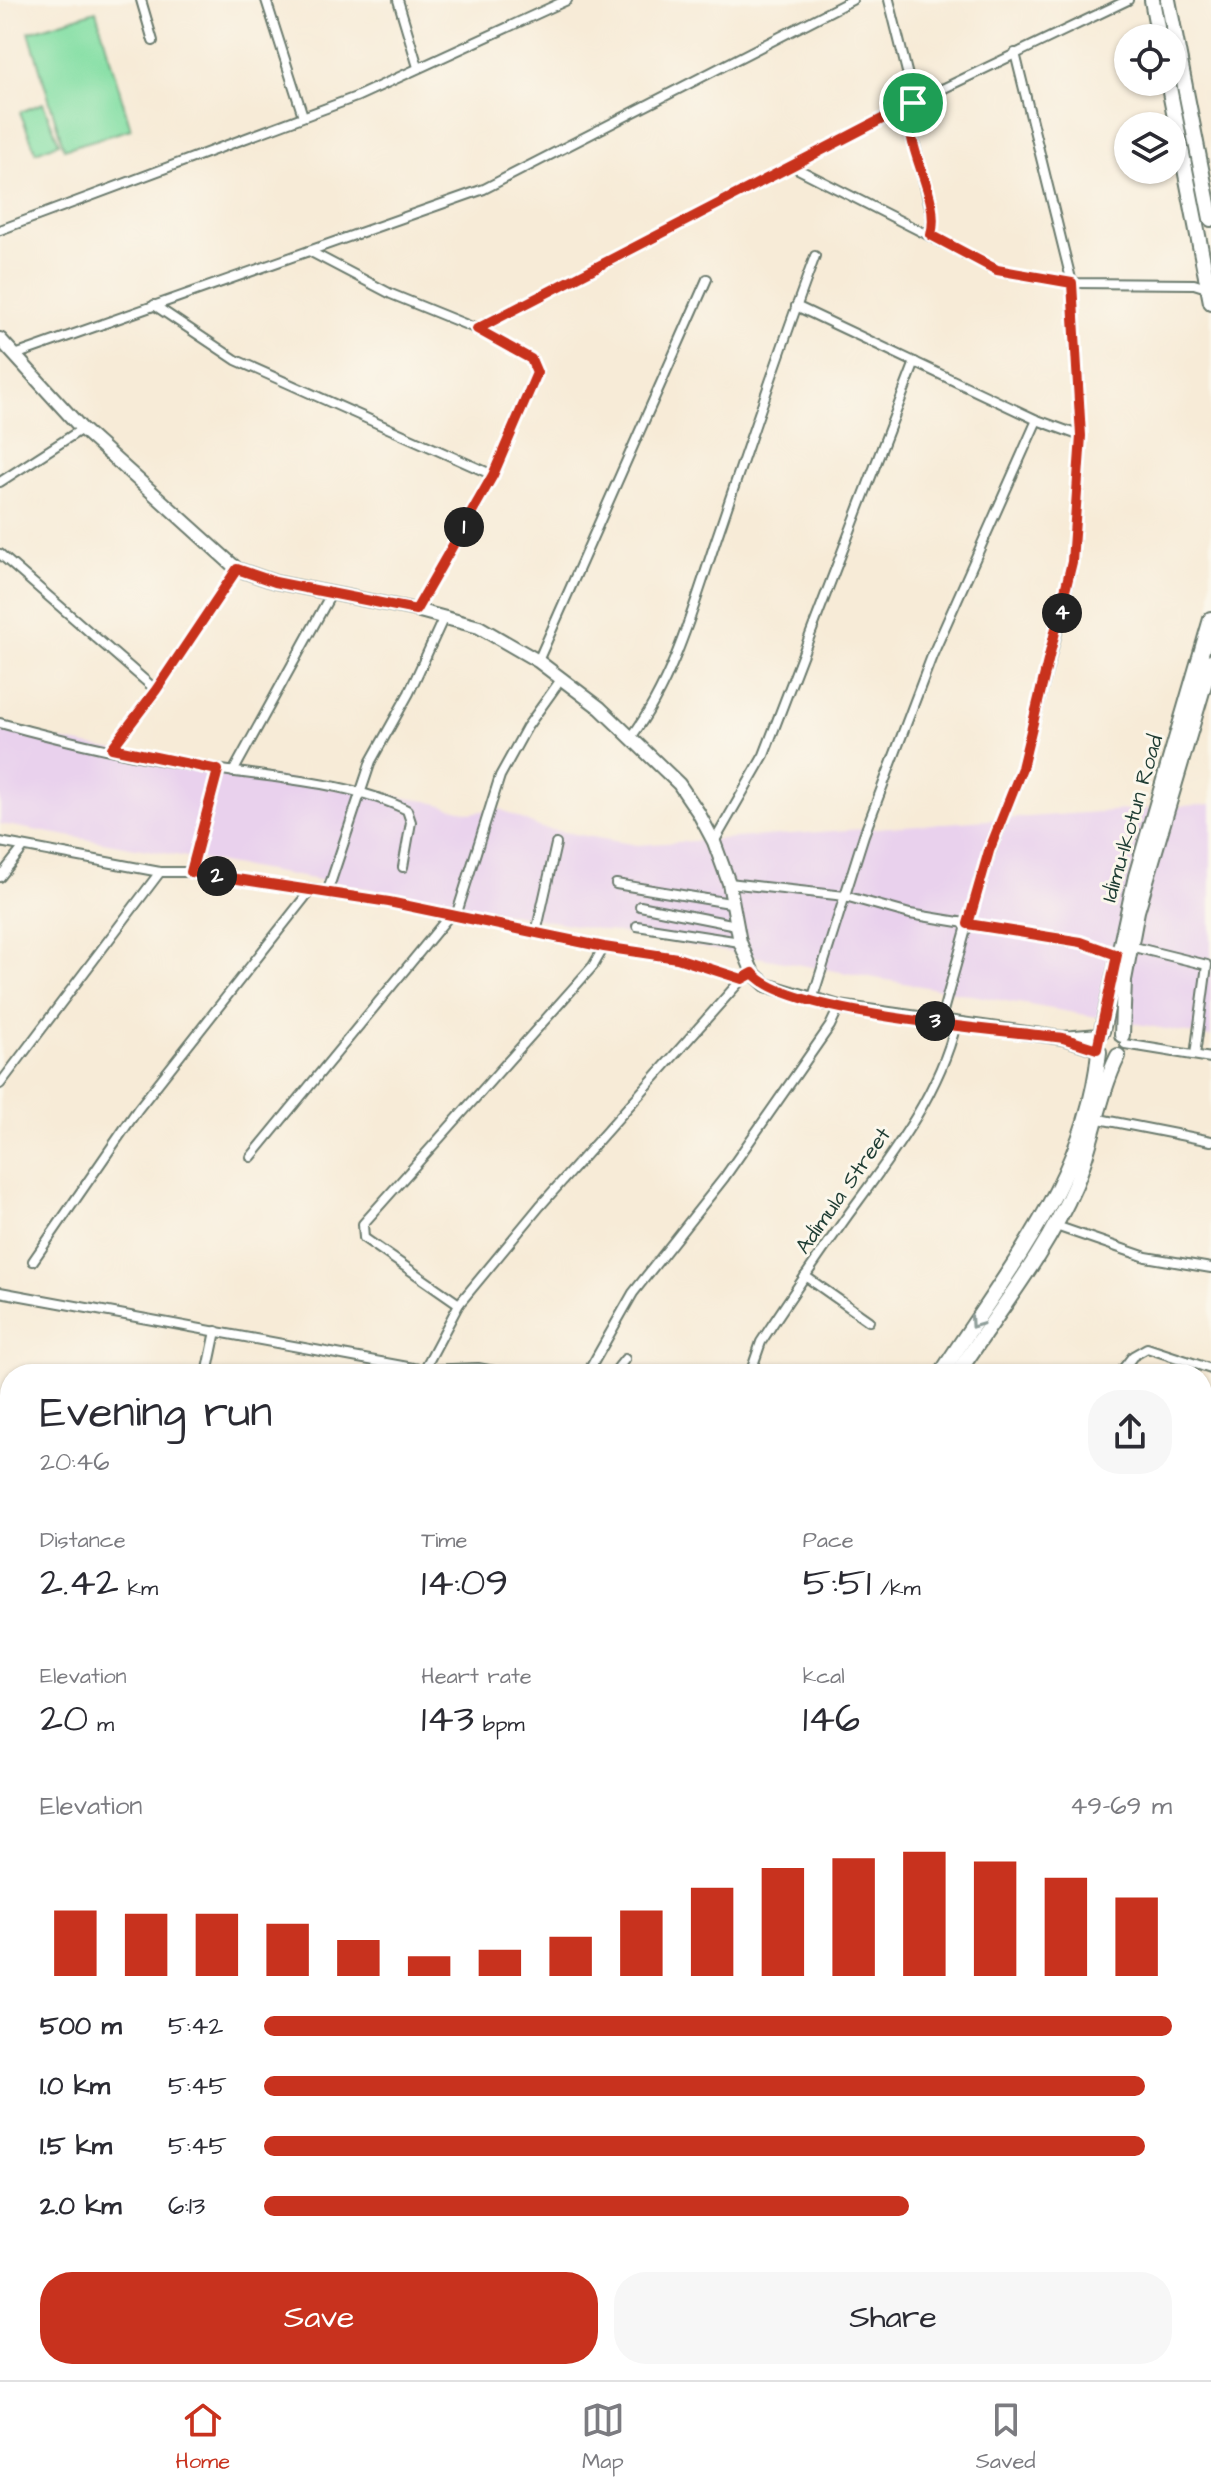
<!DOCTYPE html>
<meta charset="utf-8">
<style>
body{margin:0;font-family:"Architects Daughter",sans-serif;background:#f7f7f7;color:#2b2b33;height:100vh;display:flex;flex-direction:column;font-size:30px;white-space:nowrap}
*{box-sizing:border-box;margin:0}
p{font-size:26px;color:#7c7c81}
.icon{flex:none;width:44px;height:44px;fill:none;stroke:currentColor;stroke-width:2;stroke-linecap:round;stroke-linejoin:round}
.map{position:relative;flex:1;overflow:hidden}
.side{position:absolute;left:0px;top:1364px;width:1212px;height:1016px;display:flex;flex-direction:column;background:#fff;border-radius:32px 32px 0 0;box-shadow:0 2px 6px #0004}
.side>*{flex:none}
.controls{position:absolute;left:1114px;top:24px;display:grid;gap:16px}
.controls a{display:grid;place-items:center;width:72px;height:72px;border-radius:50%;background:#fff;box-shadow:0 2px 6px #0004;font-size:40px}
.pin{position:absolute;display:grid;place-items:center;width:68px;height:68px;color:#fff;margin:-34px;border:4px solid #fff;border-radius:50%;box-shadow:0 2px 8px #0007}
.km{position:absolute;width:40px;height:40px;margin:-20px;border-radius:50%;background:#222;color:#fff;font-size:22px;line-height:40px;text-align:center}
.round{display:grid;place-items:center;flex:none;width:84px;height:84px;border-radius:32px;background:#f7f7f7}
.headline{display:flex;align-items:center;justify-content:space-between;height:136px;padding:0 40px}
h1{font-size:44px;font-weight:600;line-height:60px}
.figures{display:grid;grid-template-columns:repeat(3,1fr);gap:12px;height:136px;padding:8px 40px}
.figures div{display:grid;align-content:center}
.figures b{font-size:40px;font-weight:600}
.figures small{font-size:22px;font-weight:400}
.figures p{font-size:22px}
.chart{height:224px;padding:16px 40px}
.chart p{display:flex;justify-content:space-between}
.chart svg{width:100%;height:144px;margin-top:8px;stroke:#c8321e;stroke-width:6}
.primary-button{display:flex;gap:16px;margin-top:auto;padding:16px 40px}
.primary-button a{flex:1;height:92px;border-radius:32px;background:#c8321e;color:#fff;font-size:32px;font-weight:600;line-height:92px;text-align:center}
.primary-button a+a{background:#f7f7f7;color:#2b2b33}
ul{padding:0 40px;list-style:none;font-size:26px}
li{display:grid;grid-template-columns:128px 96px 1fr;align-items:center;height:60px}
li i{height:20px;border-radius:10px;background:#c8321e}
.tabs{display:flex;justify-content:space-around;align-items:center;height:112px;border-top:2px solid #e1e1e2;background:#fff;font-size:22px;color:#7c7c81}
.tabs a{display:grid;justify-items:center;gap:4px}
.tabs .active{color:#c8321e}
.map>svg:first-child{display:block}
</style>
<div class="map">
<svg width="1211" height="2380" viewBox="0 0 1211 2380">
<rect width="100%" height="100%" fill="#fbf7ec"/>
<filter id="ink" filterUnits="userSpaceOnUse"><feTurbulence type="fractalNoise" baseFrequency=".0125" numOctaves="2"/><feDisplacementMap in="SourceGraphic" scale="16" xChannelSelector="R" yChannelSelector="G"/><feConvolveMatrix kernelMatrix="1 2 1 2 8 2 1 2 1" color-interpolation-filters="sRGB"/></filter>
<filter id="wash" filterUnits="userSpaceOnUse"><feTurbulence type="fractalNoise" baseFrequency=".006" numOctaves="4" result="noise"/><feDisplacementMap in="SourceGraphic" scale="32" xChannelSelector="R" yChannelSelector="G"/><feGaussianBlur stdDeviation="1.8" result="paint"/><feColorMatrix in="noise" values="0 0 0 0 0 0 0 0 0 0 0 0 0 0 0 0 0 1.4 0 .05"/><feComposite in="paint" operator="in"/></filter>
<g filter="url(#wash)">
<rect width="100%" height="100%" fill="#f7ebd7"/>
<g fill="#e9d1ed">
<path d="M0,730L329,787L427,801L471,813L498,808L541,828L637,845L1211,804V1037L0,824Z"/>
<path d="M0,1888L10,1903V2227L0,2226Z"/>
</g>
<g fill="#85dfa5" stroke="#528e6c" stroke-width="2">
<path d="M96,11L131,129L64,149L29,32Z"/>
<path d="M43,103L59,143L36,152L20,112Z"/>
</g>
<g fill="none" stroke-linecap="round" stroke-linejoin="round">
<path stroke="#83bdf4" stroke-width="3" d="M0,1551L10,1562"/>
</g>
</g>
<g filter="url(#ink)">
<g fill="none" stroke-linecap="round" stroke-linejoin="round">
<g stroke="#6b7a6d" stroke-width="12">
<g id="street">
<path d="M141,0L153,41"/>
<path d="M266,0L303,116"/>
<path d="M398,0L418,67"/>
<path d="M889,0L911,88L910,125L932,215L931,235"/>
<path d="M794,167L997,270L1072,283L1194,284L1210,289"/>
<path d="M0,230L356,97L567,0"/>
<path d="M309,251L391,294L477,329L913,103L1128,0"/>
<path d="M154,305L236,360L493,475"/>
<path d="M796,306L1037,420L1081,436"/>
<path d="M15,355L484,189L852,0"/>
<path d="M0,482L82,429"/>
<path d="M0,554L156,690"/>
<path d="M416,610L493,475L537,373L531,359L477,329"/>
<path d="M538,661L707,279"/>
<path d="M0,723C72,743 149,760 222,770C282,779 353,783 407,810L411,822L403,867"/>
<path d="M632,736C672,683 693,609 714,546C747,449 779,352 815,256"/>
<path d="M112,748L156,690L237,569"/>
<path d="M233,772L331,594"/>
<path d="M0,842L160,872H191L389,902L604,947L677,958L742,979L753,973"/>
<path d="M714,842L764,755L915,362"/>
<path d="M191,872L218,770"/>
<path d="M0,877L23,848"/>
<path d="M729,883L845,896L910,914L1081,942L1117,955"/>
<path d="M616,884L730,903"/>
<path d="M327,893L371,761L409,693L443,619"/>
<path d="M640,906L736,925"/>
<path d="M456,916L500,776L527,727L562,678"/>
<path d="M637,926L740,942"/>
<path d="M536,933L556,844"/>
<path d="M1130,946L1207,965L1195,1055"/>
<path d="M812,1000L864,835L932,656L1037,420"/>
<path d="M940,1022L981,876L1022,768L1061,617L1072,562L1077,497L1081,436L1072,283L1015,53"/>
<path d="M1125,1044L1211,1058"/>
<path d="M0,1084L160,872"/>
<path d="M1099,1119L1211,1141"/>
<path d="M251,1157L450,915"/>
<path d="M1056,1226L1146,1257L1211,1268"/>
<path d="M33,1261L138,1109L309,892"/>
<path d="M805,1276L869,1321"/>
<path d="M0,1292L424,1370L478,1368L511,1374"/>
<path d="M459,1304L364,1238L363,1224L593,966L604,947"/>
<path d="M424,1370L459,1304L540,1206L742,979"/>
<path d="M207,1374L216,1331"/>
<path d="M587,1374L633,1293L724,1178L830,1026L839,1007"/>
<path d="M613,1374L625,1359"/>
<path d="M750,1374L761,1342C789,1299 818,1257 848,1215C891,1156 938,1096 956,1024"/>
<path d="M1119,1374L1133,1356L1147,1348L1211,1369"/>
<path d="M0,1456L10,1459"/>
<path d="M1202,1529L1208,1515"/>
<path d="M0,1560L10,1571"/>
<path d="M1202,1670L1211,1678"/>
<path d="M0,1707L10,1718"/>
<path d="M1202,1842L1211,1851"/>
<path d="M0,1872L10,1883"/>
<path d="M1167,2370L1170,2380"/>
<path d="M9,2380L13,2370"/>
<path d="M666,2380L679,2375"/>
</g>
</g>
<g stroke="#6b7a6d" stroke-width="16">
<g id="secondary">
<path d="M0,339L82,429L237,569L275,582L416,610L479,627L538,661L600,708L679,784L698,812L714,842L729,883L740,942L753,973L766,985L839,1007L1063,1038L1097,1049"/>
<path d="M1063,1038L1099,1035"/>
<path d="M0,2315L10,2318"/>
<path d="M0,2330L10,2333"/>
<path d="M135,2370L161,2380"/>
<path d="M170,2370L192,2380"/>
<path d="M360,2380L373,2370"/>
<path d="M379,2380L394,2370"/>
</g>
</g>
<g stroke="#6b7a6d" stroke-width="18">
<g id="primary">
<path d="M1152,0L1159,38"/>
<path d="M1168,0L1211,219"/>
<path d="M1168,82L1211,302"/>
<path d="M1102,1031L1136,876L1211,619"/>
<path d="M1122,1035L1124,980L1137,911L1211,661"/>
<path d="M941,1374C1006,1271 1087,1178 1099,1052"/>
<path d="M957,1374C997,1313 1046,1253 1075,1185C1093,1143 1098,1096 1118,1056"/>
<path d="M1202,2108L1211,2109"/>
<path d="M1202,2118L1211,2119"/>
</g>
</g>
<use href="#street" stroke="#fff" stroke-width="8"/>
<use href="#secondary" stroke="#fff" stroke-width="12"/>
<use href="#primary" stroke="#fff" stroke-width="14"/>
</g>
<defs><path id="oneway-chevron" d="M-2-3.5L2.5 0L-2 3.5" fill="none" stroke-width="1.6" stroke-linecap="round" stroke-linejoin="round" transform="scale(2)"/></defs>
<use stroke="#8f9e9a" href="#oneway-chevron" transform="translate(975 1323) rotate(125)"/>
</g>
<g fill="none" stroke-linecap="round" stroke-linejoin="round" filter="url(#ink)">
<g stroke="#fff" stroke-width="16">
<path id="route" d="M913,103C899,146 942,192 931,235L997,270L1072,283L1081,436L1072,562L1022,768L989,851L968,924L1081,942L1117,955L1097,1049L1063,1038C1004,1030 786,1015 753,973L742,979L677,958L604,947L389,902L191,872L218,770L112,748L156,690L237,569L275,582L416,610L493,475L537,373L531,359L477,329Z"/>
</g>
<use href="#route" stroke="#c8321e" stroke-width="10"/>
</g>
<g text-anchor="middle" stroke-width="6" stroke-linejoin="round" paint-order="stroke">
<g font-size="22" fill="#1f3d34" stroke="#fbf7ec">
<text transform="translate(1131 818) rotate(-74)" y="8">Idimu-Ikotun Road</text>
<text transform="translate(842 1190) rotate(-55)" y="8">Adimula Street</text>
</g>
</g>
</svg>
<div class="controls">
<a><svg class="icon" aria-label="locate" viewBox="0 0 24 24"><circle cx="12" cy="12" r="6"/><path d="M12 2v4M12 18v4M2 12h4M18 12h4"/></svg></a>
<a><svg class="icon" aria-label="layers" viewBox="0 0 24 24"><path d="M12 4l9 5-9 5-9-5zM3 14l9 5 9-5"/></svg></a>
</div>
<div class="pin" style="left:913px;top:103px;background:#1e9e55"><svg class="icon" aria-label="arrive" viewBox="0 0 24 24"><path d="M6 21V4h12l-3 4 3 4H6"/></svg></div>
<b class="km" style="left:464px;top:527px">1</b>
<b class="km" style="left:217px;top:876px">2</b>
<b class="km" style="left:935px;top:1021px">3</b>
<b class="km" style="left:1062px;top:613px">4</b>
<section class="side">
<div class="headline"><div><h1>Evening run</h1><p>20:46</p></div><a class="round"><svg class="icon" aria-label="share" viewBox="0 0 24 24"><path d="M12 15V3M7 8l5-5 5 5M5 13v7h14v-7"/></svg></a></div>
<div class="figures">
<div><p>Distance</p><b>2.42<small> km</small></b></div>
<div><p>Time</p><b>14:09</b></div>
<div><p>Pace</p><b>5:51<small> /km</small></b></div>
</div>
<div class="figures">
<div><p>Elevation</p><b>20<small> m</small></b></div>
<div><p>Heart rate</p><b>143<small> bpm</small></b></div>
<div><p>kcal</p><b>146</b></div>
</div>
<div class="chart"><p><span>Elevation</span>49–69 m</p>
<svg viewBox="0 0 160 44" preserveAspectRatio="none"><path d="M5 44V24M15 44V25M25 44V25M35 44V28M45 44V33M55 44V38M65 44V36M75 44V32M85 44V24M95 44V17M105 44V11M115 44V8M125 44V6M135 44V9M145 44V14M155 44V20"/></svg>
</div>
<ul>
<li><b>500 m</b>5:42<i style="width:100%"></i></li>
<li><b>1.0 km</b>5:45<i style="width:97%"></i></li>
<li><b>1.5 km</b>5:45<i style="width:97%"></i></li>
<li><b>2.0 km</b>6:13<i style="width:71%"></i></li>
</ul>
<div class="primary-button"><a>Save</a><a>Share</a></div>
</section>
</div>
<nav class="tabs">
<a class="active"><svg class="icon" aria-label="home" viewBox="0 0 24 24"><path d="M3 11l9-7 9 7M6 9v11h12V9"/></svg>Home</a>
<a><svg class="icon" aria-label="map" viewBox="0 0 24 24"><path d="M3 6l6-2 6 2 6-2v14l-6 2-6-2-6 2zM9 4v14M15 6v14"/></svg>Map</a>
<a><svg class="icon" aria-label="saved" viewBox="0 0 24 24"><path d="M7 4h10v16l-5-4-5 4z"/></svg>Saved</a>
</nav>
